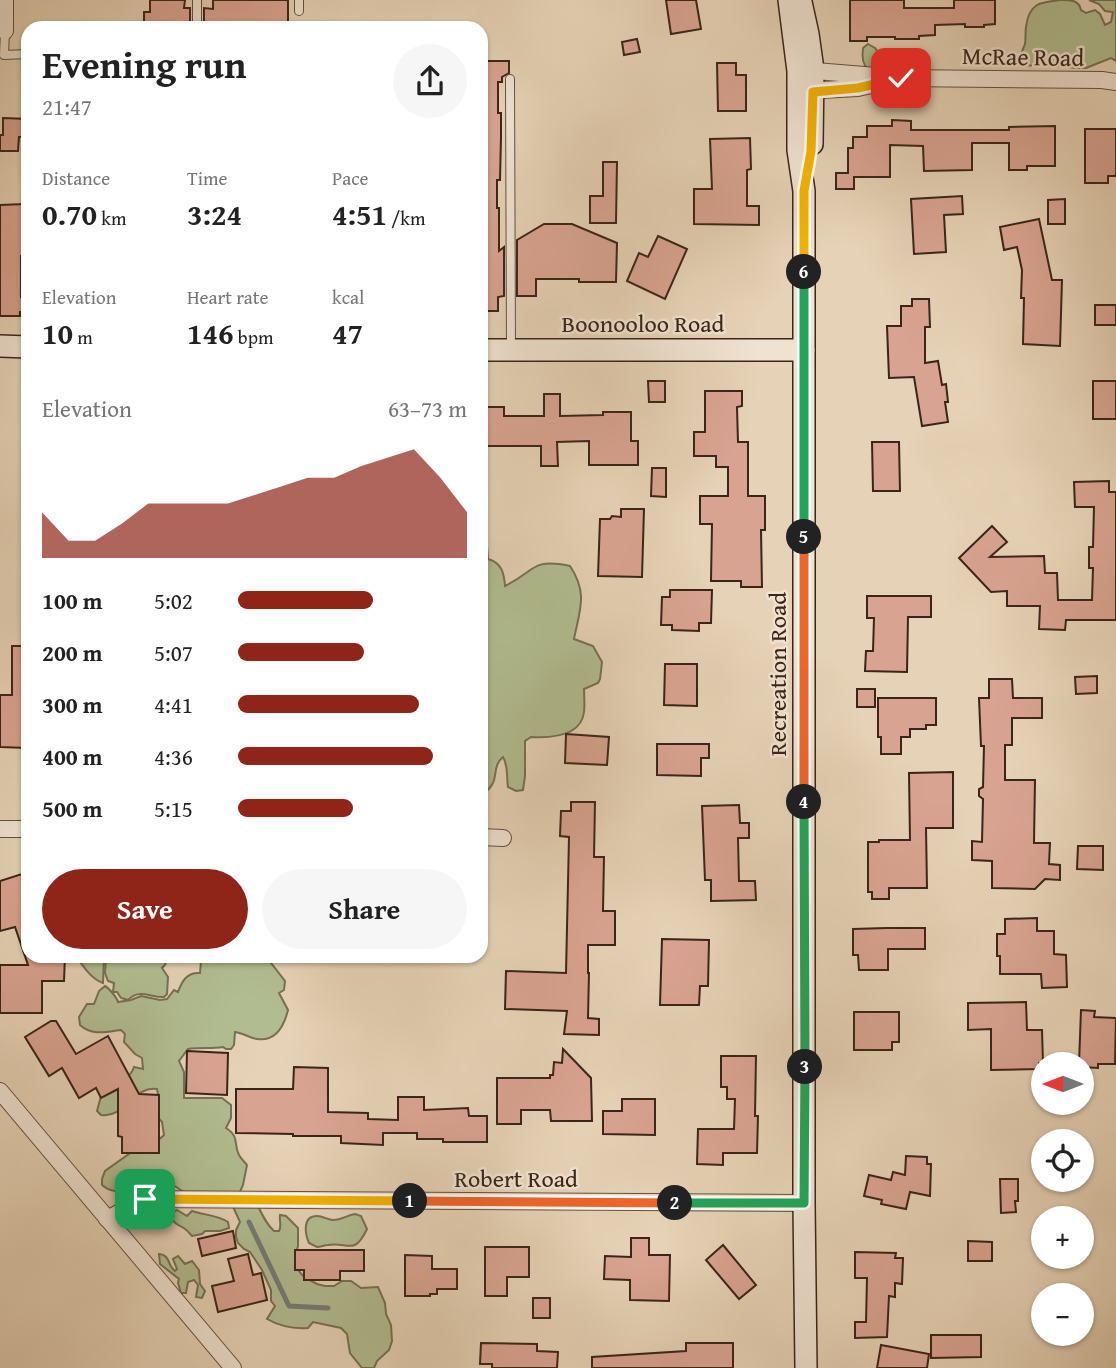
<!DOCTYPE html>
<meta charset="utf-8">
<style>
body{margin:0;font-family:"Gentium Book Plus",serif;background:#f6f6f6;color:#222;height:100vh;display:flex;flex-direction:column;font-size:26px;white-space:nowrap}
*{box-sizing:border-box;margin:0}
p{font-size:23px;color:#767676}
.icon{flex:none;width:38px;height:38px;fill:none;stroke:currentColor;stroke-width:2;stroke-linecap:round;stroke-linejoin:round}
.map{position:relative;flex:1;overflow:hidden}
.panel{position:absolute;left:21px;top:21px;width:467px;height:942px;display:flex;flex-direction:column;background:#fff;border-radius:21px;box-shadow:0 2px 5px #0004}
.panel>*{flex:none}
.needle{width:46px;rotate:270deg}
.tools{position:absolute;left:1031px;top:1052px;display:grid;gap:14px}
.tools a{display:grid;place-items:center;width:63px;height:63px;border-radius:50%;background:#fff;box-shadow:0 2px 5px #0004;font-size:35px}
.pin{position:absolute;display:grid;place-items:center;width:60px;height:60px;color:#fff;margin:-30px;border-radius:14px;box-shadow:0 4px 10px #0006}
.km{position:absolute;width:35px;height:35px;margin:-18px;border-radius:50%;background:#222;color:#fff;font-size:19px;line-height:35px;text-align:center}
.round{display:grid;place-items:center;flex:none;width:74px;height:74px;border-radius:37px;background:#f6f6f6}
.overview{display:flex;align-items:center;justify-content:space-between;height:119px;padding:0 21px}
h1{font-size:38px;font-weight:700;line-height:52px}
.metrics{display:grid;grid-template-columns:repeat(3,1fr);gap:10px;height:119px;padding:7px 21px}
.metrics div{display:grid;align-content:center}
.metrics b{font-size:30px;font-weight:700}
.metrics small{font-size:19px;font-weight:400}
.metrics p{font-size:19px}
.chart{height:196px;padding:14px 21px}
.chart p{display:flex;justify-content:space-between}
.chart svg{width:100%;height:126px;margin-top:7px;fill:#8f2418;opacity:.7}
.action{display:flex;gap:14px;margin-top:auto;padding:14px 21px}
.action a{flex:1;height:80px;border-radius:42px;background:#8f2418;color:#fff;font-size:28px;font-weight:700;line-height:80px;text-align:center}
.action a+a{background:#f6f6f6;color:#222}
ul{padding:0 21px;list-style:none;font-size:23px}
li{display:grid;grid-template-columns:112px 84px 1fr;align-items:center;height:52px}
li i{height:18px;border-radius:9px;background:#8f2418}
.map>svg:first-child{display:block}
</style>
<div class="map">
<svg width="1116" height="1368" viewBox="0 0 1116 1368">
<rect width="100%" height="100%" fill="#e6d2b6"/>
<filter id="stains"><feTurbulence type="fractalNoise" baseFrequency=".00286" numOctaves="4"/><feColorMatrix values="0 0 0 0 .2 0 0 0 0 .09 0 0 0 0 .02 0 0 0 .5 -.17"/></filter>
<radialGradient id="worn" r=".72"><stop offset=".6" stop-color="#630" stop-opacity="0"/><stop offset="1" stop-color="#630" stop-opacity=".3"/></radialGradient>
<g fill="#b1bd91" stroke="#767054" stroke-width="2">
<path d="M1061,0C1071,0 1079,0 1081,10L1086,13L1095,10L1100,14L1105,25L1111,22L1113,12L1105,11L1099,4L1089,0H1116V61L1111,58L1086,68H1076L1048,64L1040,66L1022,65C1019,55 1022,52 1025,44C1026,38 1025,32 1026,27C1029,3 1040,2 1061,0Z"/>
<path d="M868,44L875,48L883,59L890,63C886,65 884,63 880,65C876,67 874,69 868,69C862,64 862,55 863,48Z"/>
<path d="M481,537L487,546L488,559C502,563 504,573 505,586C536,571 530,558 570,566C588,593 580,609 574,639L593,646L602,662L600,679L598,683L584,689C584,696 585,705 584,712C581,737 550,738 531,737L525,741V776L523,790L516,791L508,787C506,775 509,768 503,757C489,769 503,782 481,795Z"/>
<path d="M76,956H104L103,983C91,979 83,966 76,956Z"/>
<path d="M106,956H168L165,965L162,968L168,977L167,994L164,997C151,998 139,988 128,1000L121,998L117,992H113L114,983L108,981L105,973Z"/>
<path d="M203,956H263L271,963L285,981L284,990L279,993L288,1010C284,1026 276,1042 257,1039C250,1038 243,1033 235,1032L234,1045L231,1049H226L223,1047C211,1049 200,1047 188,1049L179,1061L184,1072V1098H222L231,1105V1118L226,1128C240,1137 233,1143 239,1155C241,1159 244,1161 247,1165L243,1185L239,1194L190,1196L170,1183C160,1195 144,1192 130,1191C119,1191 111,1193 102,1185V1179L105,1171L136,1149L156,1142L164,1135L162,1122L154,1113V1105L159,1099L157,1089C134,1085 125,1119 101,1115L97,1111L103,1089C115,1084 130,1080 134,1067L143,1069L142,1058L135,1054L124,1042L125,1034L121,1030C106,1032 92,1036 80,1025L79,1017L87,1004H94L99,991L105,986C109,988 117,998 118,1002L131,1000L141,996L160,1000L167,999L174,990L178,992C182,981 187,972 200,973L201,961Z"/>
<path d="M230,1200H255C261,1212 265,1223 274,1231H279C282,1226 279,1220 280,1215L286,1216L298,1228V1246L295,1256L298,1270L304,1277L317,1284L325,1286H334L342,1281H351L361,1288L378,1287L385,1303L386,1314L391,1325L392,1341L389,1350L377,1361L374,1368H362L350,1353L347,1334L341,1328L313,1322L308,1328C293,1329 281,1327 267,1319L275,1306L271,1301V1290L262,1270L250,1252L244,1249L238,1243L236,1237V1230L240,1222Z"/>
<path d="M177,1210L187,1216L192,1211C203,1215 218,1215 228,1222L229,1228L220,1231H205L202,1234L192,1236C190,1234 188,1231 185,1229C178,1223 171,1226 173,1212Z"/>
<path d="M355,1214L361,1216L367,1229C354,1257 347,1241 328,1245C324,1245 321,1247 317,1247L309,1243C305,1234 302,1216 317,1216C323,1216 328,1220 333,1220C342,1220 347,1215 355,1214Z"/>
<path d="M159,1254C171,1255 167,1266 175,1271L177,1269L173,1259L178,1256L185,1264L192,1261L199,1270L200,1284L205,1291L202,1298L196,1297L198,1285L194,1280L188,1282L186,1293H181L178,1283L179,1279L160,1264Z"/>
</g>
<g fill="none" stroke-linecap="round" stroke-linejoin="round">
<path stroke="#747b78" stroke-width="5" d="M249,1222L289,1306L328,1308"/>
</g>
<g fill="#d9a391" stroke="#3b2418" stroke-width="2">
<path d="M150,0H185L184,8H190V28H144V12H150Z"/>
<path d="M213,0H288V28H204V8L213,9Z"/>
<path d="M666,0H696L701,29L671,34Z"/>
<path d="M850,0H904V8H954V0H995V24L984,25V27H965V24L935,25V35L919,36V39H895V37H867V41H850Z"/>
<path d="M637,39L640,52L624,55L622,42Z"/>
<path d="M481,61H509V73L502,77V82H498V113H501V137L500,180H497V208H499V251L504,247V296L498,297V311H481Z"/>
<path d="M717,63H736V75H746V111H718Z"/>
<path d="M3,118L28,119V137H19L18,151H0V135H3Z"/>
<path d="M892,120L911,121V130H1009V127L1055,126V166H1027V170H1009V143H972V170L924,171L923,146L890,145V177H854V189H836V173H848V148H853V137H867V126H892Z"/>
<path d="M1085,129H1116V176H1108V183H1085Z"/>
<path d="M750,138L751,169L747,170V206H759V225L694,224V189H712L710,139Z"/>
<path d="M603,162H617L616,223H590V196H603Z"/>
<path d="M962,196L963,214L944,215L946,252L914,254L911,199Z"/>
<path d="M1065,199V224H1048V200Z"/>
<path d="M24,204V256H21V297H27V312H20V316H0V205Z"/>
<path d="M1039,219L1052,280H1062L1060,346L1023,344L1024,298H1021L1022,270L1017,247L1004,250L1000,227Z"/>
<path d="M544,224H572L617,243L616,282H579V279H536V296H517V240Z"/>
<path d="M658,236L687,249L665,299L627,281L639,253L648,257Z"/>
<path d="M912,299H929L930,327H925V363L938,361L942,385L946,384L948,402H945L948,422L922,426L914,377L889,378L887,326H901V306H912Z"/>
<rect x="1095" y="305" width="21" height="20"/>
<path d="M648,381H665V402H649Z"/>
<rect x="1093" y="381" width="23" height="38"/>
<path d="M705,391H742V406L737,407L738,442H748V496H765V530H761L762,587H741V581H711L712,524H700V496H728V467H716V456H694V432H705Z"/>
<path d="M544,394H560V416L603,415V412H631V441H638V465H589V441L557,442L558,466H541V446H481V407H504V416H544Z"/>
<path d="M872,442H899L900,491H873Z"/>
<path d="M652,468H666V497L651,496Z"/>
<path d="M1109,481V492H1116V620H1066L1065,630L1039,629L1040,606H1007V591L991,592L959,558L992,526L1007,542L990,557L1044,556L1045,573H1057L1058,600H1092L1093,568H1089V547H1093L1094,507H1075L1074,482Z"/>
<path d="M621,509H644L642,577L598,576L600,519H610L612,516L621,517Z"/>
<path d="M670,590H712L711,623H699V631L672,630V625H661L662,597H670Z"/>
<path d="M867,596H931V617H908L907,672L865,671L866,651H873L874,618H867Z"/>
<path d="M12,646H28L27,748L0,747V695H12Z"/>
<path d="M665,664H697V706L664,705Z"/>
<path d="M1097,676V693L1076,694L1075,677Z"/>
<path d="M989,679H1012L1013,698H1042V718H1012V745H1005V780H1035L1034,843H1050L1049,864L1060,865V880L1045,879L1035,889L992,888V861L972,860V841L982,842L983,799L979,796V789L983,787L984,746H981L979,698H989Z"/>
<rect x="857" y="689" width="18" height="18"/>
<path d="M878,698H936V725H926V729H910V737H901V754H881V737H878Z"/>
<path d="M566,734L609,737L607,765L565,763Z"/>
<path d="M657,744H709V758H701V776L657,775Z"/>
<path d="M953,772V828H926L927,888H889V899H872V892H868V842H879V840H910L909,773Z"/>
<path d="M571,802H595L594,857H604L603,911H615V945H588V973H589L588,1018L599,1019V1035L564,1034L567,1011L505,1009L506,971L566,973L569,837L560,836L561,811H571Z"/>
<path d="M739,805L740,823H749V838H738L739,881H755L756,900L711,901V880H705L702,806Z"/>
<path d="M1078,846H1103V870L1077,869Z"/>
<path d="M28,872V956H65L64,981H42V1013H0V965H28L15,927L0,931V881Z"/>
<path d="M1037,918V931H1054V954L1066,955L1067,987L1042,988L1041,974H1000V956H997V934H1005V919Z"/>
<path d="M887,928H925V949H888V970H859L858,955H853V929Z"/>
<path d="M662,939L709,940L708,986H700L699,1005H660Z"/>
<path d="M1026,1002L1027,1030H1042L1043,1063H1039V1069L991,1070V1029L968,1030V1003Z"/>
<path d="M1081,1010L1095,1011L1094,1017L1116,1018L1115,1064H1098V1068L1082,1067V1064H1079Z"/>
<path d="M854,1012H899V1042H892V1050H854Z"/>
<path d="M51,1021H56L76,1054L108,1036L139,1094L159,1095V1153H122V1137L118,1136V1089L101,1098L96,1088L79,1098L62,1068L49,1076L25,1037Z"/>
<path d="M563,1049L591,1078L592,1121H551L550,1110H521V1124H497V1078H550V1075H553L554,1062L562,1063Z"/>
<path d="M187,1051L228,1053L227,1095L186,1093Z"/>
<path d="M721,1056H756L755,1116H758L757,1153H723V1165L697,1164L698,1129H734L735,1099H727V1087H721Z"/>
<path d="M294,1067L328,1068V1112L368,1113V1119L398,1120V1097H424V1110L468,1108L469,1116H487V1142H443V1139H417V1133H383V1145L341,1143V1136H293V1134L236,1133V1089H293Z"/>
<path d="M622,1099H655V1135L603,1134V1111H622Z"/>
<path d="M906,1156L927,1157V1164H931L930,1196L910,1192L906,1209L881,1204L882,1200L864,1196L869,1175L891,1180L893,1172L905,1175Z"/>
<path d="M1000,1179H1018V1201H1015L1016,1212L1001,1213Z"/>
<path d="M233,1231L236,1248L202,1256L198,1239Z"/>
<path d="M631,1238H649V1255H670L669,1301L630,1300V1280L604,1279L605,1256L631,1257Z"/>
<path d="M968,1241L992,1242V1261H968Z"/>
<path d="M723,1245L756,1285L739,1299L706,1260Z"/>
<path d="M485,1247H529V1277H507V1296H485Z"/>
<path d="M295,1250H364V1271H340V1280H304V1270H295Z"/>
<path d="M855,1252L896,1253L895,1258H903L902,1284L895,1283V1297L889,1296L887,1337L855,1338V1322H866L867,1278H855Z"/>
<path d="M248,1254L253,1275L261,1273L267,1300L218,1312L212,1286L234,1281L228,1259Z"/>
<path d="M405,1255L432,1256V1269H457V1289H437V1294H430V1296H405Z"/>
<rect x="533" y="1298" width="17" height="20"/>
<path d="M931,1335H981V1357L931,1358Z"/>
<path d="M481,1343L537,1344V1351L558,1352L557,1368H492V1364H480Z"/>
<path d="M686,1343H733V1368H592V1357L686,1351Z"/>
<path d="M881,1345L929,1354L927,1368H877Z"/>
</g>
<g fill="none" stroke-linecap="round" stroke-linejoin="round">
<g stroke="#665040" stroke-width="10">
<g id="lane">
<path d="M197,0V28"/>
<path d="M299,0V11"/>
<path d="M5,31L4,55L28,54"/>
<path d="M510,79L511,349"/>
</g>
</g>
<g stroke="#665040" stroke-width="18">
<g id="street">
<path d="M5,31V0"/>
<path d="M803,70L901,78L1102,80L1116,82"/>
<path d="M804,91L858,88L889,81"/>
<path d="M0,829H28"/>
<path d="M481,837L503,838"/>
<path d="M0,1091L233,1368"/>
<path d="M107,1219L145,1199L804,1203"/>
</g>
</g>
<g stroke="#3b2418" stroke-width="24">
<g id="secondary">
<path d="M789,0L798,71V150L804,191V1203L806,1368"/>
<path d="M801,2L808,34L813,70L812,144"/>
<path d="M0,346L28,347"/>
<path d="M481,350H804"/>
</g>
</g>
<use href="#lane" stroke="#efe2d0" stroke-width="8"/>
<use href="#street" stroke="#efe2d0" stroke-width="16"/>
<use href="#secondary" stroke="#efe2d0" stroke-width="21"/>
</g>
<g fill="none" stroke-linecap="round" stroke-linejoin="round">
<g stroke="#fff" stroke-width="14">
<path id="split-1" d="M145,1199L410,1201"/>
</g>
<g stroke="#fff" stroke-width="14">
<path id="split-2" d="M410,1201L675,1203"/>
</g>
<g stroke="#fff" stroke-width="14">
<path id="split-3" d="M675,1203H804L805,1067"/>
</g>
<g stroke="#fff" stroke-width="14">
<path id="split-4" d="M804,802L805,1067"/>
</g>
<g stroke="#fff" stroke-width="14">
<path id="split-5" d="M804,537V802"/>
</g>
<g stroke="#fff" stroke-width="14">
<path id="split-6" d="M804,537V272"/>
</g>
<g stroke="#fff" stroke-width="14">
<path id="split-7" d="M804,272V191L811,151L813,92L858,88L901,78"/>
</g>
<use href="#split-1" stroke="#f5b400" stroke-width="9"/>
<use href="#split-2" stroke="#f0652b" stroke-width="9"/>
<use href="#split-3" stroke="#22a559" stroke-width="9"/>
<use href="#split-4" stroke="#22a559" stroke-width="9"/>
<use href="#split-5" stroke="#f0652b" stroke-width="9"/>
<use href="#split-6" stroke="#22a559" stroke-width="9"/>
<use href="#split-7" stroke="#f5b400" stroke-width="9"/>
</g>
<g text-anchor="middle" stroke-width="5" stroke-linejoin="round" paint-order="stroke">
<g font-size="24" fill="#3b2418" stroke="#efe2d0">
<text transform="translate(1023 57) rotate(1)" y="8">McRae Road</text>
<text x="643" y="332">Boonooloo Road</text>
<text transform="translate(778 674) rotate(-90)" y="8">Recreation Road</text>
<text x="516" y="1187">Robert Road</text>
</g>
</g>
<rect width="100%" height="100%" filter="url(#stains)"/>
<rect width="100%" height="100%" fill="url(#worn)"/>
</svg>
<div class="tools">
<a><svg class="needle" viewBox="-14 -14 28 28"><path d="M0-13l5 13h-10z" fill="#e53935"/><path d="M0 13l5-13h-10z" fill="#767676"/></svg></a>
<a><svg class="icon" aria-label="locate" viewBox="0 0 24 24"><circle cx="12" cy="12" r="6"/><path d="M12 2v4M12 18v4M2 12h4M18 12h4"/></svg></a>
<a>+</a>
<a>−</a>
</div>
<div class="pin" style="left:145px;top:1199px;background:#1e9e55"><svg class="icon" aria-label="arrive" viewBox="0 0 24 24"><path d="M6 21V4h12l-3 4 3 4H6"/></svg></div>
<div class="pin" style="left:901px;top:78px;background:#d93025"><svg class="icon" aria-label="check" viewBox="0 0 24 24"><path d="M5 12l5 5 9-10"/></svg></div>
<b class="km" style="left:410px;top:1201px">1</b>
<b class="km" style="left:675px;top:1203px">2</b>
<b class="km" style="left:805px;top:1067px">3</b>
<b class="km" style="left:804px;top:802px">4</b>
<b class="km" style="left:804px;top:537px">5</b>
<b class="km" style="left:804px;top:272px">6</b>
<section class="panel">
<div class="overview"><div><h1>Evening run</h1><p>21:47</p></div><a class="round"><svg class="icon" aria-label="share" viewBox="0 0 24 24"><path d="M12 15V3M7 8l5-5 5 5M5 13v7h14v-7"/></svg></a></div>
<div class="metrics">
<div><p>Distance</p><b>0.70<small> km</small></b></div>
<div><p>Time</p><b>3:24</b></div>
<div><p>Pace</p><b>4:51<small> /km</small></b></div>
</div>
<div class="metrics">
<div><p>Elevation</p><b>10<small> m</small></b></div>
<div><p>Heart rate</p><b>146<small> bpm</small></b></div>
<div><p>kcal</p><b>47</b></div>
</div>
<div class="chart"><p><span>Elevation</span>63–73 m</p>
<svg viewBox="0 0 160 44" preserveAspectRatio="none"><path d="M0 44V28L10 38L20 38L30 32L40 25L50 25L60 25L70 25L80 22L90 19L100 16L110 16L120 12L130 9L140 6L150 16L160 28V44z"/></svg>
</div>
<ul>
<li><b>100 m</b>5:02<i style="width:59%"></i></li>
<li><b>200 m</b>5:07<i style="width:55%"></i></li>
<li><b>300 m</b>4:41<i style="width:79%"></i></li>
<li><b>400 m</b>4:36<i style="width:85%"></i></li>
<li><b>500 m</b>5:15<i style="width:50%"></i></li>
</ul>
<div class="action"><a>Save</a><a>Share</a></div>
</section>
</div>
